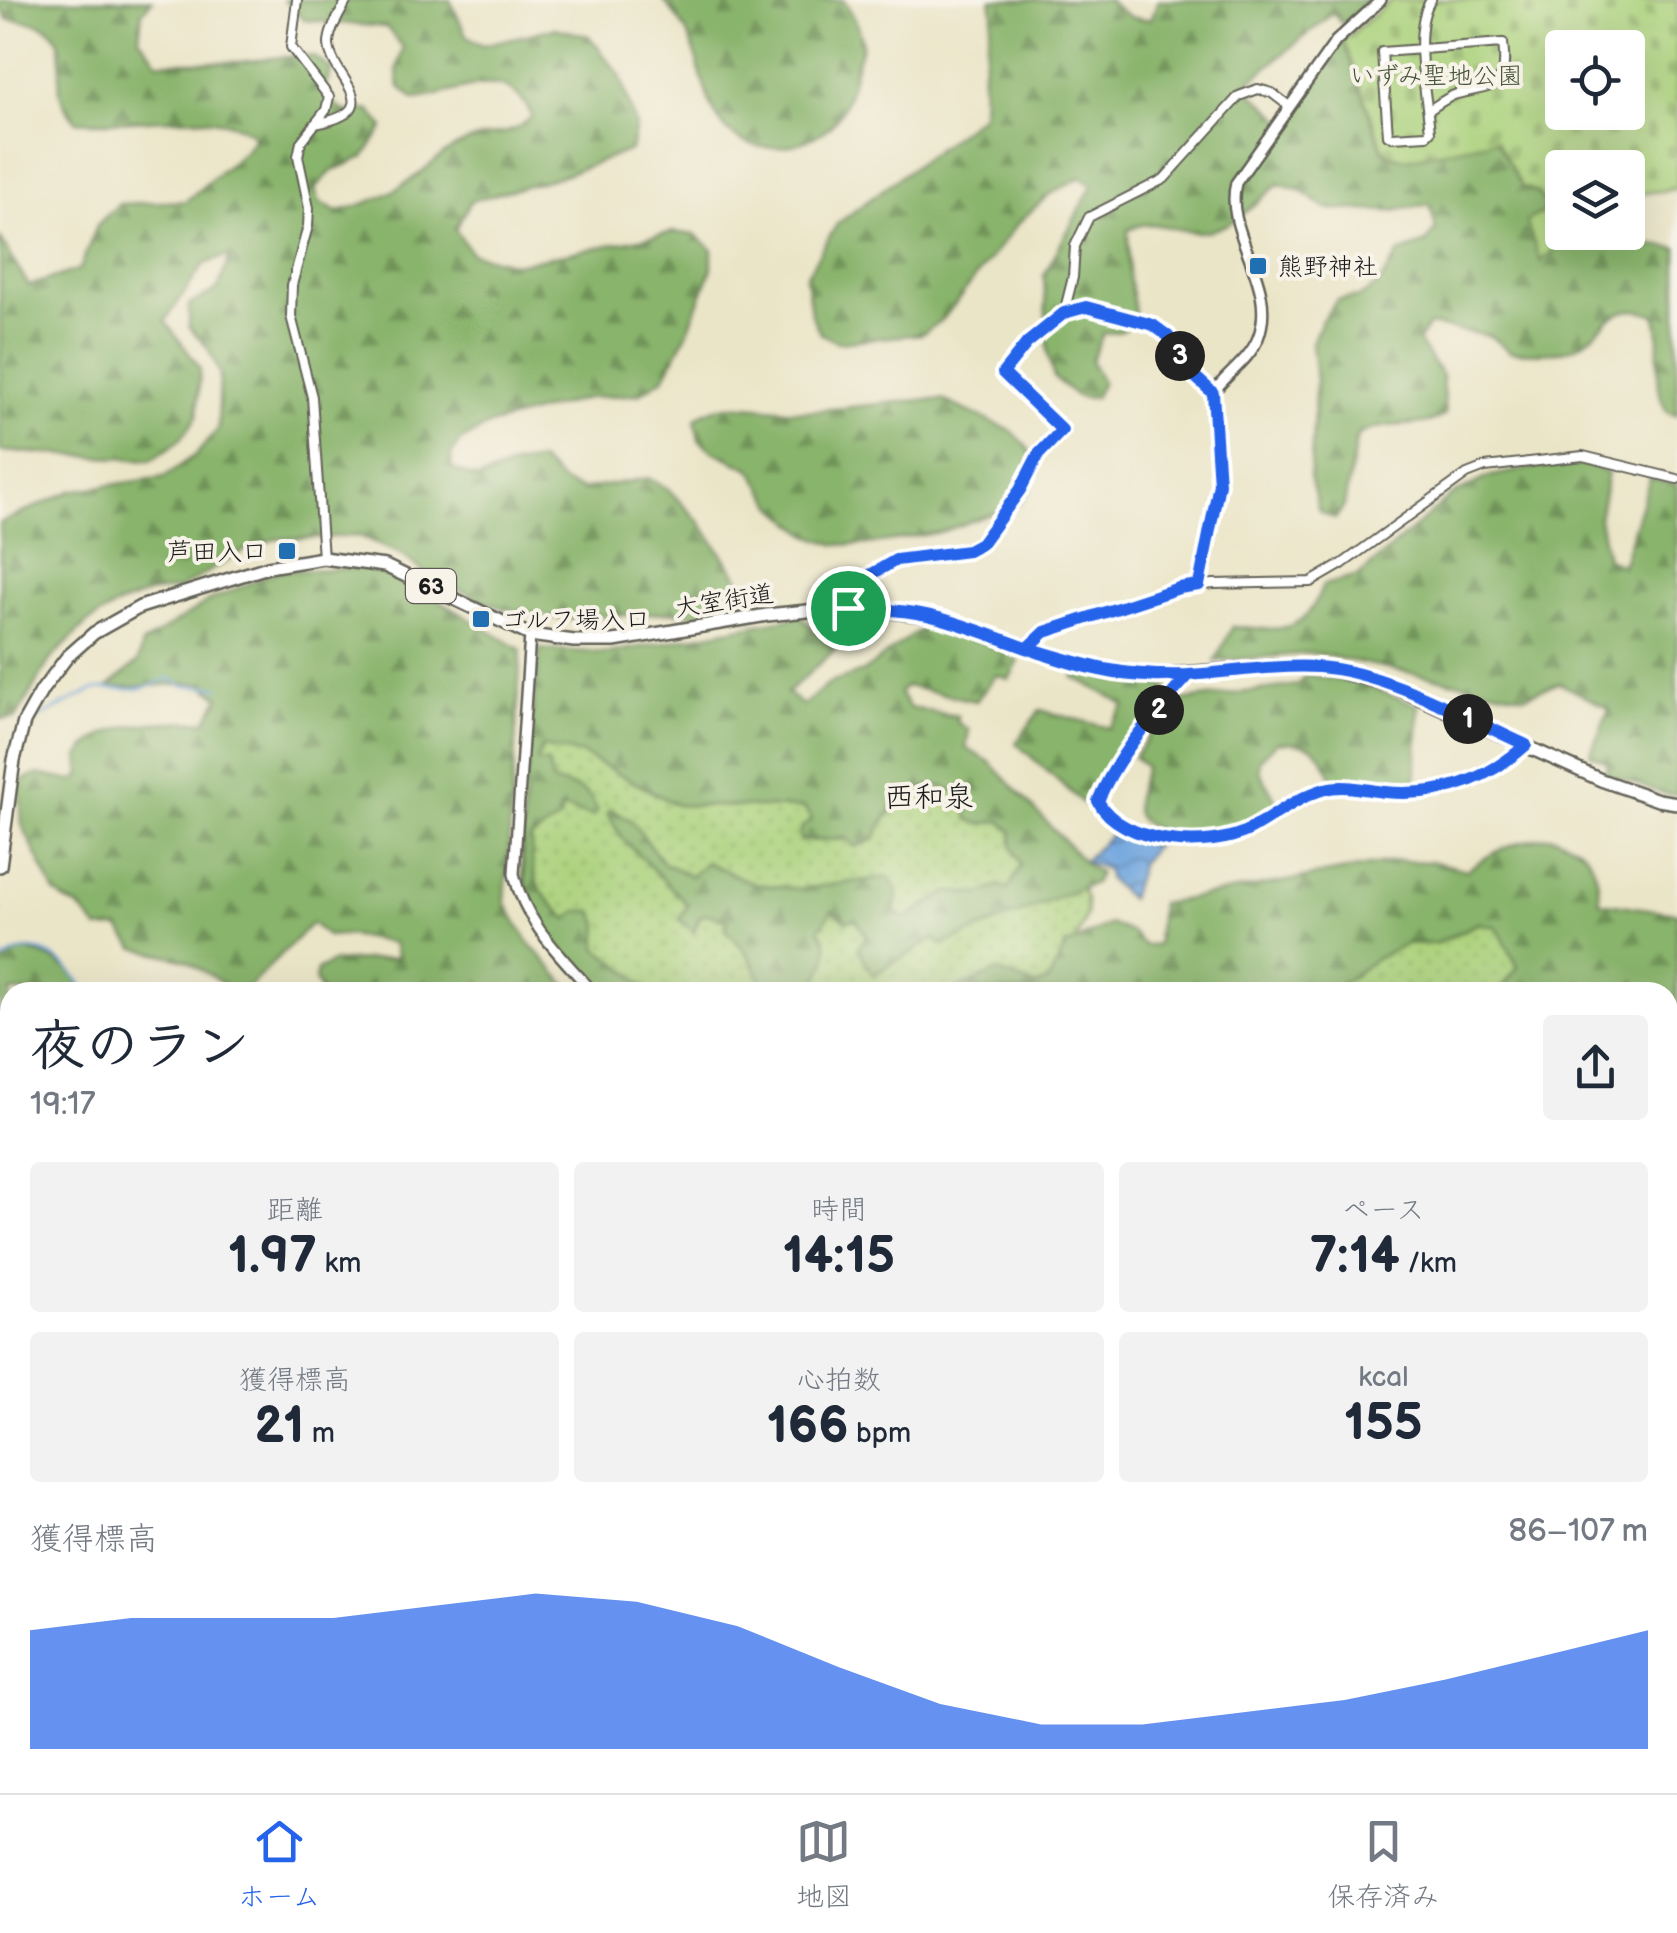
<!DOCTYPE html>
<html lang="ja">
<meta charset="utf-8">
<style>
body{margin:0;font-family:"Balsamiq Sans","Klee One",sans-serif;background:#f2f2f3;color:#1f2937;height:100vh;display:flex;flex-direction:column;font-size:38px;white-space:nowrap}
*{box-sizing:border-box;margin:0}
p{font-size:32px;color:#747a83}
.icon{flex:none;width:55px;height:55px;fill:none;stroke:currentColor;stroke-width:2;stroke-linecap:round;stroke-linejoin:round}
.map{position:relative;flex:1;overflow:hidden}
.panel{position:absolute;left:0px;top:982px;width:1678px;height:812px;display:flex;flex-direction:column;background:#fff;border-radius:30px 30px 0 0;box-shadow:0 10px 40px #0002}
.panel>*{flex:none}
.tools{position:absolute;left:1545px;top:30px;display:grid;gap:20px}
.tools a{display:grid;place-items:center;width:100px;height:100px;border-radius:10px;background:#fff;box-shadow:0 10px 40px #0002;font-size:50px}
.pin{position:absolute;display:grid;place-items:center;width:85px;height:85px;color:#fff;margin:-42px;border:5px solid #fff;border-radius:50%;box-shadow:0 2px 10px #0007}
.km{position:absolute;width:50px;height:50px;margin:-25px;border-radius:50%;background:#222;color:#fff;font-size:28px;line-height:50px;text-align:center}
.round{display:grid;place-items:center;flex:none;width:105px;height:105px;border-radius:10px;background:#f2f2f3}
.summary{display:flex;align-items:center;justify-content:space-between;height:170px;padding:0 30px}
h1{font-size:55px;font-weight:600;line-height:75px}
.metrics{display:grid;grid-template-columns:repeat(3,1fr);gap:15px;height:170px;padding:10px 30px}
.metrics div{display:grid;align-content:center;border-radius:10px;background:#f2f2f3;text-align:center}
.metrics b{font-size:50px;font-weight:600}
.metrics small{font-size:28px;font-weight:400}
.metrics p{font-size:28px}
.chart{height:280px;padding:20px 30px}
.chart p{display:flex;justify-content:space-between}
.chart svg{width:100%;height:180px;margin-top:10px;fill:#2563eb;opacity:.7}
.tabs{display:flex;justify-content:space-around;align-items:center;height:140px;border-top:2px solid #e0e1e3;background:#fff;font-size:28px;color:#747a83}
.tabs a{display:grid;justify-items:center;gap:5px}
.tabs .selected{color:#2563eb}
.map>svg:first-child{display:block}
</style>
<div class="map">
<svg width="1677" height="1793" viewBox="0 0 1677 1793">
<defs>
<pattern id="grass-dots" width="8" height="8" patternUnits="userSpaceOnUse" patternTransform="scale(2.5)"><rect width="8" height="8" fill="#acd27d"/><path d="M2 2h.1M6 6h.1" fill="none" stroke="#93b46b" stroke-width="1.8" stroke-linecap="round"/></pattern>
<pattern id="forest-firs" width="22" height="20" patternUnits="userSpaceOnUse" patternTransform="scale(2.5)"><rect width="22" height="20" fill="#89b46c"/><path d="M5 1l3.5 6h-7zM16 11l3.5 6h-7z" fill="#6f9258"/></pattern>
<pattern id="cemetery-stones" width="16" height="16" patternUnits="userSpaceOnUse" patternTransform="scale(2.5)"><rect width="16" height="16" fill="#acd27d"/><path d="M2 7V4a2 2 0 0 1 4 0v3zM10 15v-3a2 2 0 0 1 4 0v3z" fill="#93b46b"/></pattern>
<pattern id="water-waves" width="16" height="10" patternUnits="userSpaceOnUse" patternTransform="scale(2.5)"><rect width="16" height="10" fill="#71a6de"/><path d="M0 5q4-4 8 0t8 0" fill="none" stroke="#5c86b3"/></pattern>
</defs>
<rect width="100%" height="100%" fill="#f7f3e8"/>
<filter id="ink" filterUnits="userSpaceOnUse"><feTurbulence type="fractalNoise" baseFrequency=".01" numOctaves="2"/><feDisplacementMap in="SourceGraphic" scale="20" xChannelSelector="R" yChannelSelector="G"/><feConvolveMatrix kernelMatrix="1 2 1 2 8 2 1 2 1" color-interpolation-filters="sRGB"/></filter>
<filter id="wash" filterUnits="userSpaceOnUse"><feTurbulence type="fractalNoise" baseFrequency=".0048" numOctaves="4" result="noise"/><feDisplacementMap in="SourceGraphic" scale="40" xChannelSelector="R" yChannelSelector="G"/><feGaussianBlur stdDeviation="2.25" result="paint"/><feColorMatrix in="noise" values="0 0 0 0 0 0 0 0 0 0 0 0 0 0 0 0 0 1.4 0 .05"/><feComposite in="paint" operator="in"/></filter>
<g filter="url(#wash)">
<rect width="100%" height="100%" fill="#ebe5c8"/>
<g fill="url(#grass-dots)" stroke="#64774c" stroke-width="2.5">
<path d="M531,742L581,754L677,805L805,808L812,821L801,841L875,838C893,787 955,761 979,824L1001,821L1081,888C1093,907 1084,921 1076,940L1099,992H602C579,967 549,941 533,910C509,862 527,793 531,742Z"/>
<path d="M1479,923L1497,927L1518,967L1499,992H1330L1374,960L1407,943L1435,944Z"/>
<path d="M1677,1259V1793H807L806,1785H1668V1262Z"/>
</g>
<g fill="url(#forest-firs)" stroke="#526844" stroke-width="2.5">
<path d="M0,0H152L142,12L139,38L158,62H241L289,56L315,57L332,70L323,91C339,113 343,113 369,110L384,127L364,157L332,171L315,188L319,201L336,212C362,205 387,197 409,181C433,165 438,154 468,141C494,131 511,139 532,116C505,59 461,96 414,99L399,86L397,70L403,47L386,27L304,20L284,0H450L466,35L483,45L555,28L589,36L620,75L636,126L631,150L558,177L471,201L455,229L471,253L515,264L674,232L695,235L712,249V268L687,333L664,378L639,394L587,398L492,424L460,441L451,455L452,469L478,479L515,465L540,461L563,483L581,490L648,478L667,488L700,522L752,597L753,618L672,612L562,619L502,608L430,577L401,554L360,536L275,539L249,548L179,589L149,593L118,605L87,623L49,661L16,718L0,719V523L71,491L164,477L196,455L218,429L220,373L208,348L189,327V305L218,289L230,255L204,264L165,321L200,368L197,417L179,441L151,460L0,451V238L29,286L80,269L97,225L119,204L186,201L246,150L255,136C219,104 126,127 76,121C69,113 62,104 60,93C56,68 73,36 39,24C30,21 17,21 7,19L0,7Z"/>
<path d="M663,0H843C851,11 861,28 862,43C862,49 858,59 856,65C852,83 848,100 838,116C820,144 769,157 740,140C704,119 704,72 689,38C683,24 673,12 663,0Z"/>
<path d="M991,0H1109C1121,13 1134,23 1152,18L1158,0H1370L1342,24L1333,13L1244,86L1285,122L1343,40L1382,149L1389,155L1406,159L1496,139L1522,187L1537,192L1545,203L1541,261L1573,235L1677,248V415L1668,413C1648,383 1666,341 1655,315C1606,296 1605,340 1566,350C1549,355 1527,352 1510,352L1490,336L1429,325L1418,341L1442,376L1445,415C1418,432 1384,418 1357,436L1344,506L1335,519L1319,511L1310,477L1316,380L1312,343L1320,323L1337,300L1360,297L1380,283L1399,253L1426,243L1436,229L1430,204L1393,211L1326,209L1302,191L1279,184C1256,202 1229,233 1198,232C1171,232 1153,216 1128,230L1129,277L1136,319L1122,331L1103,334L1091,361L1102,382L1094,398L1078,397L1054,378L1048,355L1044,275L1092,186L1081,177L1047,196L1018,223L943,319L922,334L837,342L820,333L811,314L806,276L837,224L982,115L983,68L993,12Z"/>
<path d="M924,400H943L1012,431L1026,445L1039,468L1029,491L1019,504L941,532L871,544L836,545L808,535L775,507L751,469L713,451L699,440L695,420C720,393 774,413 807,411C846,409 885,402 924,400Z"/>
<path d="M1576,464L1592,466L1608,473L1599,518L1607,559L1622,566L1650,478L1677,485V795L1665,794L1605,773L1608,762L1590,754L1609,709L1559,683L1524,696L1313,653L1215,661L1233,626C1278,631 1306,635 1323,585L1359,576L1452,495L1491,476L1547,465Z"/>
<path d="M360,568L405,580L521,650L505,902L527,940L573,992H320L315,979L317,970L333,962L397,958L393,943L348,935L327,936L312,923L247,989L228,987L186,960L135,948L119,928L98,929L79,907L65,901L54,891L22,825L19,782L38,774L72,781L81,776L79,757C104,718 164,723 206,721L220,697L199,683L107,688L138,662L142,644L212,599L278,571Z"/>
<path d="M800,616L835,650L787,693L803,705L830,683L863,672L927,624L973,637L1019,661L1009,679L996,675L976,701L906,686L899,693L910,708L958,716L957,722L969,730L966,748L990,762L1086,864L1099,873L1094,883L942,945L934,939L873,975L858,948L866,937L856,919L846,921L832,910L819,930C838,950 820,971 813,992H745L761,979L747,953L726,930L728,920L707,914L699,917L694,932L679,919L688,905L622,838L607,813L610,809L631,820L663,863L692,876L706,862L754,884L800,889L889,877L898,890L895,911L905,918L948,892L982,894L999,885L1008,890L1021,865L1012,846V832L1001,821L979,824L968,819L967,812L971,806C963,799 955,790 944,787C916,779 883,815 875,839L855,847L846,838L800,841V829L812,820L804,808L677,805L582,754L542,747L537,761L548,763L553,782C574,787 590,788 597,811L592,816L562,808L560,819L531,838C532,882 536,890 568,919L578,911H593L599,924L597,948L630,973L648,992H602C579,966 549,941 533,909C509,861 534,708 540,649L608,653Z"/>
<path d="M1081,672L1126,683L1168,686L1085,805L1016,743L1040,710L1109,728L1125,705L1074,677Z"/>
<path d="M1306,675L1355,682L1419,705L1416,785L1334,781C1317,746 1317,743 1277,742L1260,759L1259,770L1279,806C1266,813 1252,822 1238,828C1214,836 1135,842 1135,805C1135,794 1142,779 1145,767L1134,757L1172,702L1298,685Z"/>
<path d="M1550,836C1590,847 1598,864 1600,902L1677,913V1005L1668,1008V992H1499L1518,967L1497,927L1479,923L1435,944L1407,943L1374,960L1330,992H951L997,971L1036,986L1048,981L1066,946L1110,924L1131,932L1144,945H1157L1160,904L1397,861L1434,862L1467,870C1494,850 1517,841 1550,836Z"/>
<path d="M25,950C48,954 77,968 83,992H10V1571L0,1568V967L11,955Z"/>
<path d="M1675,1068L1677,1139L1668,1142V1070Z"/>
<path d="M1677,1204V1259L1668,1262V1205Z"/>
<path d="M1677,1279V1331L1668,1327V1285Z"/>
<path d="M1677,1391V1601L1668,1618L1670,1396Z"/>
<path d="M0,1662L10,1680V1785H126L125,1793H0Z"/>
<path d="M197,1785H333L339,1793H197Z"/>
<path d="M383,1785H647L650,1792L678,1793H372Z"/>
<path d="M1007,1785H1115L1117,1788L1174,1785L1177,1793H1018Z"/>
</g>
<path fill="url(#cemetery-stones)" stroke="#64774c" stroke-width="2.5" fill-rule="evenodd" d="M1392,0H1677V189L1628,195V168H1562V232L1576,233L1540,261L1526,220L1545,212V203L1537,192L1522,187L1496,140L1406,159L1389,155L1383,149L1343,40ZM1562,48H1628V112H1562Z"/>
<g fill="url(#water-waves)" stroke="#46617d" stroke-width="2.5">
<path d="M1111,834L1154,846L1141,863L1130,899L1109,880L1106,869L1084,861Z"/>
<path d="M1547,1785H1658L1648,1793H1543Z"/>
</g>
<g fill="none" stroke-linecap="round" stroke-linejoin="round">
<g stroke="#71a6de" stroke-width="2.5">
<path d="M33,721C44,716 90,689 98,689C131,688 136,694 169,678L183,686L219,687"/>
<path d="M0,912L2,910"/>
<path d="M0,955L6,959C35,935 73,964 85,992"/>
</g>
</g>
</g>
<g filter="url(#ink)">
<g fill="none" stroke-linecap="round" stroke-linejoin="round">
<g stroke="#646258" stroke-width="12">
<g id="minor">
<path d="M297,0L291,47L329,97L326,110L301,142L298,156L309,208L308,226L292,285L291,316L312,397L323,558"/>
<path d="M1428,111C1437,105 1447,97 1457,94C1494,85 1509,90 1503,43L1382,52L1388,135L1392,137L1427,135L1430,132C1427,97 1411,28 1431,0"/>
<path d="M315,124C392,110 330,77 329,44C329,29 341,13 347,0"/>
<path d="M1064,313L1073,277L1075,246L1089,217L1164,179L1239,96L1258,89L1272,93L1289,106"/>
<path d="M848,607L853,585L896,559L975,548C1014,516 1025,462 1062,430L1017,383L1003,373L1027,343L1064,313L1086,307L1153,325L1168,336L1191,373L1213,393"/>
<path d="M1028,648L1045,632L1179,588L1214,584L1311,582L1342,564L1467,474L1485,467L1583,456L1677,479"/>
<path d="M1189,675L1137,735L1098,801C1121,845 1210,851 1251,829C1275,816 1297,797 1325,790C1344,784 1366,790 1385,792C1439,797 1486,781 1525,745"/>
</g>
</g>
<g stroke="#646258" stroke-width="14">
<g id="tertiary">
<path d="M1199,585L1219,484L1213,393C1226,374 1249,361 1258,338C1279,284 1223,233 1236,183L1336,41L1381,0"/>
<path d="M530,635L514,874C525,923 560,955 593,992"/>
<path d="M797,1785L799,1793"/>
</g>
</g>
<g stroke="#646258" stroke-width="16">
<path id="primary" d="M0,866L14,760L24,722L42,690L67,657L94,633L140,607L268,567L323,558L385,566L530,635L574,641H614L767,615L848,607L935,617L1099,670L1145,676L1273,666L1324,668L1390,685L1601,780L1658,800L1677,803"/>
</g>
<use href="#minor" stroke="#fff" stroke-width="8"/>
<use href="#tertiary" stroke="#fff" stroke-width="9"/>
<use href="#primary" stroke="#fff" stroke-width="11"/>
</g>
</g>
<g fill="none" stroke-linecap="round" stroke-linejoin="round" filter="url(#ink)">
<g stroke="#fff" stroke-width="20">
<path id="route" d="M848,608C879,609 910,610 939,618C993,633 1044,658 1099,670C1171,687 1246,663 1319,667C1387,672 1464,717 1526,745C1486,781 1439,797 1385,792C1366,790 1344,784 1325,789C1297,797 1275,816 1251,829C1210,851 1121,845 1098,801C1118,754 1155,712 1189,675C1123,677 1090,667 1028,648L1045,632L1179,588L1199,585L1219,484L1213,393L1191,373L1168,336L1153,325L1086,307L1064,313L1027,343L1003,373L1062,430L1038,455L1020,490L981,544L968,551L896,560L853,585L848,608"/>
</g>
<use href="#route" stroke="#2563eb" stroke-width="12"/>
</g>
<g fill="#1f6fb2" stroke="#f7f3e8" stroke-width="4">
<rect x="1248" y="256" width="20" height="20" rx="5"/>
<rect x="277" y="541" width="20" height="20" rx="5"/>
<rect x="471" y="609" width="20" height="20" rx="5"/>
</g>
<g text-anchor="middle" stroke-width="8" stroke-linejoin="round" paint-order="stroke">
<rect fill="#f7f3e8" stroke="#5e5c59" stroke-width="2.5" x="406" y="569" width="50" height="34" rx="8"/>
<g font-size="22" font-weight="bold" fill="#1c1c1c">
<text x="431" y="594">63</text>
</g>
<g font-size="25" fill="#475339" stroke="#f7f3e8">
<text x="1436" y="84">いずみ聖地公園</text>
</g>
<g font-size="25" fill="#1c1c1c" stroke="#f7f3e8" text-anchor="start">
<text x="1278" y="275">熊野神社</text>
<text x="267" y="560" text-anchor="end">芦田入口</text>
<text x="501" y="628">ゴルフ場入口</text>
</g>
<g font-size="25" fill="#1c1c1c" stroke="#f7f3e8">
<text transform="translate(724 600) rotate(-9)" y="9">大室街道</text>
</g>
<g font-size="30" fill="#1c1c1c" stroke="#f7f3e8">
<text x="929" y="807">西和泉</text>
</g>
</g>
</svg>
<div class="tools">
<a><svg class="icon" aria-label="locate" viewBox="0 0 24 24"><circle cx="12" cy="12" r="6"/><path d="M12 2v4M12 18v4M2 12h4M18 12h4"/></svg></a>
<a><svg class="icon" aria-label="layers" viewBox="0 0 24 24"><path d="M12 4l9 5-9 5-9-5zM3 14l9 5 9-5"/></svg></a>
</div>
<div class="pin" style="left:848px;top:608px;background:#1e9e55"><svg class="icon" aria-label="arrive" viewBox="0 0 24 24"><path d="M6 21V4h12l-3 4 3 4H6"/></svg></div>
<b class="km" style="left:1468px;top:719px">1</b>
<b class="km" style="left:1159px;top:710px">2</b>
<b class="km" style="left:1180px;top:356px">3</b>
<section class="panel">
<div class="summary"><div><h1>夜のラン</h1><p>19:17</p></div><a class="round"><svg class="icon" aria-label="share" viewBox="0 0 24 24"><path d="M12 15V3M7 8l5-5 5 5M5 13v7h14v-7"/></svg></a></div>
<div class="metrics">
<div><p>距離</p><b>1.97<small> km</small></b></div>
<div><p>時間</p><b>14:15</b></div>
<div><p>ペース</p><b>7:14<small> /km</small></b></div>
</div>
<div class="metrics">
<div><p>獲得標高</p><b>21<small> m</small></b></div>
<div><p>心拍数</p><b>166<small> bpm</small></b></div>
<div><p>kcal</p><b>155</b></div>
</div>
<div class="chart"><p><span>獲得標高</span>86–107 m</p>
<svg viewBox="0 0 160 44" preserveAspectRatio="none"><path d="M0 44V15L10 12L20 12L30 12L40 9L50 6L60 8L70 14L80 24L90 33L100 38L110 38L120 35L130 32L140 27L150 21L160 15V44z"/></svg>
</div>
</section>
</div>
<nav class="tabs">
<a class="selected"><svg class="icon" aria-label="home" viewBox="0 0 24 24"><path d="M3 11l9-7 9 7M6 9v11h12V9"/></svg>ホーム</a>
<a><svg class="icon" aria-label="map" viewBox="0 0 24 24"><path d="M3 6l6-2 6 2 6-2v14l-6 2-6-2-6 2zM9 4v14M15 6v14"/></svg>地図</a>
<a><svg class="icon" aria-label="saved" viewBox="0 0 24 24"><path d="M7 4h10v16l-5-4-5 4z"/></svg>保存済み</a>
</nav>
